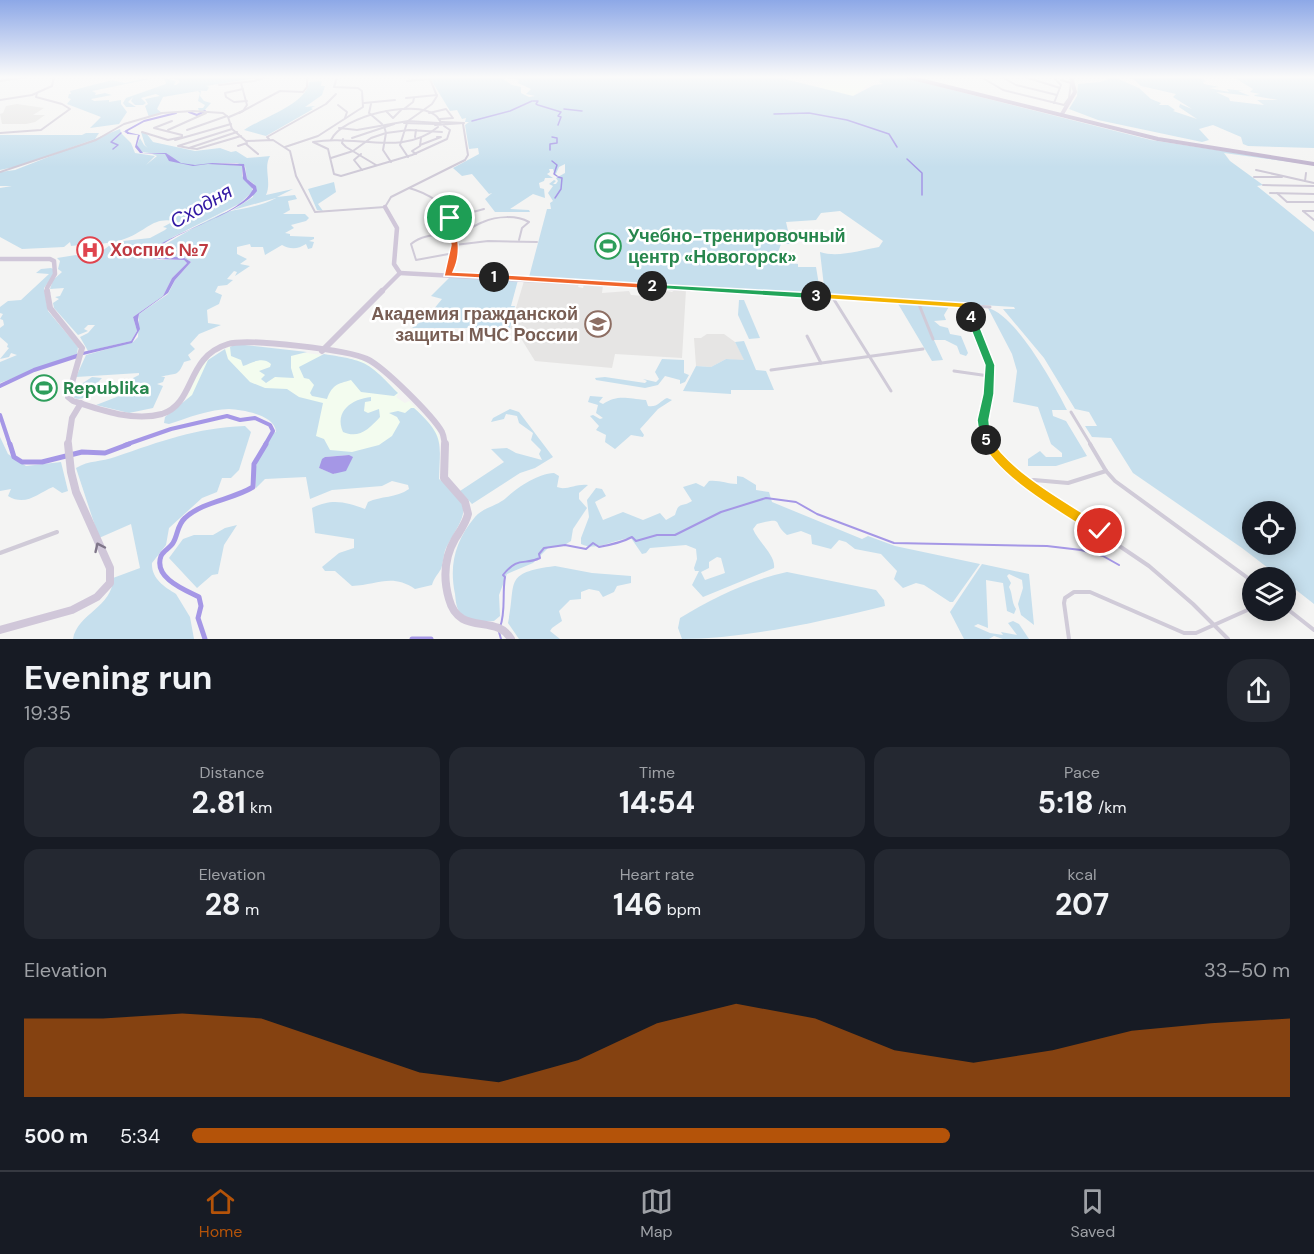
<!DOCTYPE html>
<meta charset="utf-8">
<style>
body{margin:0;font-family:"DM Sans",sans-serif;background:#242831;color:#f1f3f6;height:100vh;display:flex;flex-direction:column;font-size:22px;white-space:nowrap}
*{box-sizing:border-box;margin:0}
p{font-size:20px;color:#9ea1a6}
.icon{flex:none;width:33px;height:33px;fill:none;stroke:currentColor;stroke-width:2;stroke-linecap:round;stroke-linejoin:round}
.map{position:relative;height:639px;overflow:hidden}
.panel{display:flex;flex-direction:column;background:#171b24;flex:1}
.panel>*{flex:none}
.controls{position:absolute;left:1242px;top:501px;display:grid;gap:12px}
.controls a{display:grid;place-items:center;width:54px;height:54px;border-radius:50%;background:#171b24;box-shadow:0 3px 15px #0003;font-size:30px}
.pin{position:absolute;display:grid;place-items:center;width:51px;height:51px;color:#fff;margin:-26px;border:3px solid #fff;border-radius:50%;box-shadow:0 2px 6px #0007}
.km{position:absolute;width:30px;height:30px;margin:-15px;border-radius:50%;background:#222;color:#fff;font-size:16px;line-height:30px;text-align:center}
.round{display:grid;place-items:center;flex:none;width:63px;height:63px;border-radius:24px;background:#242831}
.headline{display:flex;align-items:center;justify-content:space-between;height:102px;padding:0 24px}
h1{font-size:33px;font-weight:700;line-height:45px}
.figures{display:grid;grid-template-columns:repeat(3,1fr);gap:9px;height:102px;padding:6px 24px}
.figures div{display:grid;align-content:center;border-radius:15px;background:#242831;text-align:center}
.figures b{font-size:30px;font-weight:700}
.figures small{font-size:16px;font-weight:400}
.figures p{font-size:16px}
.chart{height:168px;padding:12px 24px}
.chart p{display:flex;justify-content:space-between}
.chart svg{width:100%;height:108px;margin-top:6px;fill:#b45309;opacity:.7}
ul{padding:0 24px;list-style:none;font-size:20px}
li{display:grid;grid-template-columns:96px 72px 1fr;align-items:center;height:45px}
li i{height:15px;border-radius:8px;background:#b45309}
.menu{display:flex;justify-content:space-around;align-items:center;height:84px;border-top:2px solid #363941;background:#171b24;font-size:16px;color:#9ea1a6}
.menu a{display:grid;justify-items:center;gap:3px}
.menu .current{color:#b45309}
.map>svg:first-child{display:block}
</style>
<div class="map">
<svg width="1314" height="639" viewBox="0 0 1314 639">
<rect width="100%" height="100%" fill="#f4f4f3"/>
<g fill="#f3fcef">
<path d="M799,77H878L853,96L818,87L823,83Z"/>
<path d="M234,344L362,360L376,370L399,393L396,397L405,403L409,401L428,421L437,431L440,441L439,444L325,455L259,406L182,410L202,363Z"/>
</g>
<g fill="#e6e5e4">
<path d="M17,104L44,108L33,115H45L35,122L26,124H2L0,114L3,113L6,106Z"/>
<path d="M524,281L579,284L578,287L583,288L584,284L603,285L602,293L629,291L631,295L645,296L647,291L655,292L657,289L672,292L676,289L686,290L682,358L615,354L612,368L535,361L517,332L510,328Z"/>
<path d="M707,334H724L735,342L745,361L726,359L711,367L696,366L694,338H701Z"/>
</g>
<g fill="#c6dfed" fill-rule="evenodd">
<path d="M161,77L176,81L174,85H176L180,82L178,80L167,77H263L206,86L209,87L207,91L189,90L201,91L200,96L204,101L211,103L204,111H199L198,108H203L205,105L198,101L200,93L198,91L163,97L157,109L162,113L149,117L145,106L148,104L145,99L160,96L156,94L141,98L146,103L143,105H135L131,101L133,97L128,102L136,107H126L123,103L126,98L166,84L165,80Z"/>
<path d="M426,77L502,78L512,85L521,87V93L529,97L535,96L526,94L531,89L518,83L519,80L506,77H777L853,96L874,85L883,84L879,82L881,77H901L1151,140L1314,165L1224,153L1230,161L1263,185L1257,186L1314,232V604L1286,582V578L1280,577L1242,548L1133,473L1111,438L1092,437L1085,426H1097L1089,412L1075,409L1044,358L1003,309H1015L1014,307L825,295L820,252C838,258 861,250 879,247L883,241L840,211L821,213L816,220L786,222L791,244H781L775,261L798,264V267H816L820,291L818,294L529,277L547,209H551L550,203L553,201L548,193L553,186L549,184L554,180L556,181L553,184H556L558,181L556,178L565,173V164L559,167L555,176L553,169H549L550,172L547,174L553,178H545L544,181L539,183L540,188L544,189L545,198L533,194L510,209L529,210L530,212H495L485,199L492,193L489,194L472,174L462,176L453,168L479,154L478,148L469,149L465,125L469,122H465L466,118L462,119L457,110L450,111L430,78ZM1252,512H1286V544H1252Z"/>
<path d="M1114,77L1139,88L1151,99L1161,103L1159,105H1168L1175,110L1173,111L1197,119L1179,107L1180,104L1192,109L1173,97L1176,94L1141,86L1132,78L1196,77L1207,81L1203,82L1204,84L1219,87L1209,88L1229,92L1227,89L1244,91H1238L1250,96L1216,92L1229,98L1230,101L1264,105L1257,100H1278L1255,96L1254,95L1260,94L1250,92L1253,89L1233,77H1314V148L1248,146L1243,144L1241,137L1213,125L1199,129L1209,140L1202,142L1098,120L1069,109L1077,96L1078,84L1100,82Z"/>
<path d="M142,79H150L92,91L96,93L95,95L105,93L112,95L91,99L94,101L109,100V102L121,100V104L127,112L119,124L90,128L101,117L67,104L71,99L68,98L69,94H71L70,91L112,80L125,83Z"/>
<path d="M322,81L321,86H325L322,95L305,107L315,106L311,108L313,109L266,136L244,130C261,118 306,105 309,82Z"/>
<path d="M120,129L121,133L131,143L135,153L155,156L146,165L157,156L152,154H159L141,152L137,145L140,138L144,145L148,148L145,145L141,132L146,133L153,142L195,151L220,148L231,152L236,151L247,158L270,156C263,168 272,182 266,195L293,189L277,197L295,195L297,199L288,201L290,210L283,214H305L309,218L306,221L291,225L294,228L285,233L290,234V236L314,237V239L309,241L314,242L312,248L308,249L306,244C298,249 291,250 282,245L265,255L263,247H251L250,244L237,247V254L247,259L240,264L250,266L235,276L237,272L234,271L227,279L233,280L227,285L218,286L215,292L222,295L219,304L207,310L208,323L221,325L199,334L190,344L195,349L188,355L191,360L184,362C177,378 176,372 161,377H165L163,382L157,384L163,386L153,408L129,413L96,405L127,393L133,378L139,375V373L76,377L86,355L133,342L138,337L139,314L168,294L175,280L191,262L183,257H157L154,254C157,247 217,214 227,212C243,208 260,207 276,198L233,210L253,197L254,184L247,179L245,166L237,163H209L242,166V176L252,187V192L239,204L173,237L151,251L157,260H184L187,263L172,278L163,296L133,317L137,331L131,341L88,351L80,337L88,333L95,325H88L84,329L88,331L78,335L54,308L53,303L59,299L55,297L60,296L64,288L50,289L53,280L62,272L58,269L60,261L57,258L76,255L82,258H93L114,242L150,238L165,230L167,228L163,227L174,221C153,217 146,231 127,238C111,245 89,244 71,246L70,242L64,247L22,249L0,237V188L12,186H0V172L15,170Z"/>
<path d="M86,133H99L95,139L19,166L0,170V135H82Z"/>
<path d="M334,182L336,192L318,204L323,211L317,210L308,189Z"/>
<path d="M51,268L53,269V276L44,288L48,311L78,347L77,354L0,383V362L17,355L11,353L9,357L0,359L9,348L7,347L8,344L0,337V328L4,325L3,320L0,319L3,314L0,313V307L8,301L21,300L49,274L36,273L41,269Z"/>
<path d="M450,277L518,280L511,306H515L510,328H412C426,319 433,310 442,299L431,296Z"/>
<path d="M739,300H744L760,338L749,339L738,315Z"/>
<path d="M897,302L950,305L944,315L946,320L934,321L940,326L948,328L950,334L961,336L968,353L966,356L960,354L957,346L945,340H934L943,360L932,361Z"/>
<path d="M988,308C1016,315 1054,384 1067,410H1052L1053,416L1066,421L1087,456L1056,466H1028V459L1040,451L1046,457H1062V453L1051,444L1038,407L1013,402L1017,371L1012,354Z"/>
<path d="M744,341L756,370L766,371L774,390H731V394L683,391L696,366L711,367L726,359L744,360L735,342Z"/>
<path d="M236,344L307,352L291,356V368L294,378L275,377L266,383L261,379L265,375L259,371L270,367L271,364C262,356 252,363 243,366L241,360L231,356L230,347Z"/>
<path d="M225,349L228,359L250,382L265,388L287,389L299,397L323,403L316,436L324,439L330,450L352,452L379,445L392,436L400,422L397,417L389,413L398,411L405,413L411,408H414C445,436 440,442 439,479C475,508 465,513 447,546C443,553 444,561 441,569C438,574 434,578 432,585L415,589C392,573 377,585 352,586L335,571H325L322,567L339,553L354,548V539L315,533L312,508C332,498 346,502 365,509L368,502C381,496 396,498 409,489L408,485L392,481L382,486L332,490L310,499L306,477L265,479L256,488L255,470L258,460L272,433L276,432C275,415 244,410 229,409C211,409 187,418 169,424L164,423L165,417L192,395L208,360ZM349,455L348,464L334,474L319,468L325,457Z"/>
<path d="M324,354C368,361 368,362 398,393L394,396L361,392L351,380C337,384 332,385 327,399L312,396L310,393L314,385L309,379L304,378L299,367Z"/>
<path d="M662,359L684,360V373L689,375L685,382L680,384V380L665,376L658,385L645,388L596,380L595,378L605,377L645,383L647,381L643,379L656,382L659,379L655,372Z"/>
<path d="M92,377L102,378L96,384L102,386L101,388C91,391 85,402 74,398L72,391L74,384L83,383Z"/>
<path d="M590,396L603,397L599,402L603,404C619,394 627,399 646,400L648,406C657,408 660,401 667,398L672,400L658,409L640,429L644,435L643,437L631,435L615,449L605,442L606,435L596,430L599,426L590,416L593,415L600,419L603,418L596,413L598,405L588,402Z"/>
<path d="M371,397V401L365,402L364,411L368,413L379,409L380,417C369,429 359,439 343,432C334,411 352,399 371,397Z"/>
<path d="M510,409L519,412L553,457L535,468L520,473L472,504L460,491L504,462L491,449L507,448L516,453L542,460L539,454L541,450L531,440L533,433L519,423L517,416L506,414L504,419L491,422L493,418Z"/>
<path d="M245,426L251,432L239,470L231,478H222L217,492L202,498L169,528L166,545L152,563C151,578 164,587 176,594L190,617L194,639H73C77,614 113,607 113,578L140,568L131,524L99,538L76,468C89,460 102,462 115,457C162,441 195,428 245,426Z"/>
<path d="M0,437L8,454L26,466L61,462L68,491L62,493L53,487C38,493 26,507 8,496L11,489L0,491Z"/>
<path d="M554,473L559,476L557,487C566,491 577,483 588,485L579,493V499L587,508L573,529L571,541L563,546L549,547L533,563L507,574L499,595L500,616L494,621C484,622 471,621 463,615C456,611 456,602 455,594C449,565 455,541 475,517C482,508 497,506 506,498C518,487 537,474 554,473Z"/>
<path d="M737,476L743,477L756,485V490L769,492L772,502L862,539L868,536L895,546L980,564L953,602H950L924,585L916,583L903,588L894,579L897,571L881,554L855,549L846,542L839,540L831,549L812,544L811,535L801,531L787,535C771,522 786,517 757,524L753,529C758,542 776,555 774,568L703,597L692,585L699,571H695L694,568L697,559L696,549L686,545L650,548L646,553L642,554L631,538C614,539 598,552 581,544V538L589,517L587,500L596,488L602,489L606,496L595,502L603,520L623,512L643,520L660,513L666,520L675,515C679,501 681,508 692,501L683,487L696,483L704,487L709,481C720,480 727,484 737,484ZM717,557L721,558L725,573L705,580L701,572L709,568V562Z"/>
<path d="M237,525L224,545L218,574L212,575L197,588L169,558L183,539L194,535H213L225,528Z"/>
<path d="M982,564L1029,574L1034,625L1021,615L1018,604L1023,588L1022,580L1009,574L1007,576L1011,583L1009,587C1013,594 1011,601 1016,609L1014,614L1007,611L1003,583L986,580L988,628L978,624L974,626L990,633L1003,635L1001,632L1017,635L1008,623L1013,621L1019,624L1029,639H1003L994,636L989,639H964L950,612Z"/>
<path d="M555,566L592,573L631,576V583L617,586L614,592L603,597L599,591L589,589L581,592V599L570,600L559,611L562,621L552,628L550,631L560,639H519L508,623C517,582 502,573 555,566Z"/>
<path d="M787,572L876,590L884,600L885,606C823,621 745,639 682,639L678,628L680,618C712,598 750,580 787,572Z"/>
</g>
<g fill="#a597e6">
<path d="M123,131L140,135L137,145L143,153H166L181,163L195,165L212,163L244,164L247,179L256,186L257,191C240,215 161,235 154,254L157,257H183L191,262L175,280L168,293L139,314L138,320L140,329L132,343L79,356L78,353L131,341L137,331L133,317L163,296L172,278L187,263L184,260L154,259L149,254L151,251C174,231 242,214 253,189L243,179L242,166L208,164L193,166L169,161L165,154L140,153L135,147L138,135L128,134Z"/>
<path d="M349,455L353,457L346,471L333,474L319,468L322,459L325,457Z"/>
</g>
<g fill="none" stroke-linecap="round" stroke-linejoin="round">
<g stroke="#a597e6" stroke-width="1.5">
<path d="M533,101H538L536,104L538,105L561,112L558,116L561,117L558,125"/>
<path d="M564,109L582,111"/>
<path d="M774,114L809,113L847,120L889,134L897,147"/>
<path d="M472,121L510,111L532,101"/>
<path d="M113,149L118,145L111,142L121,133"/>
<path d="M550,150V144L557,143V138L552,137"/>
<path d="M907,159L922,173V195"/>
<path d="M552,161L557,165L554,174L557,176"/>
<path d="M555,198L561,189L562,178L558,177"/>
</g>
<g stroke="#a597e6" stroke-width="2">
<path d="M500,627C506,612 502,594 505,577L503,575C519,555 524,566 540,558L539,554L544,548L565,545L586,549L593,543L599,547C610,545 621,543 632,537L636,541L657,535H675L721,512L766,498L796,502L817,514L894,543L1047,546L1081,550L1103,556L1119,565"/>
<path d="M499,632L501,639"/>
</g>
<g stroke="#a597e6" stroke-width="2">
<path d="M189,112L197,115L205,111"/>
<path d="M128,133L126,131L144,121L176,113"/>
</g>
<g stroke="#a597e6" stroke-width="4">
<path d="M0,386L34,370L80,355"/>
<path d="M0,415L10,445"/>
<path d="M125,445L171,429L227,416L240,420L255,418L270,425L273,431L265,445"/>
</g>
<g stroke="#a597e6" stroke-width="5">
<path d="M10,444L14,457L22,462H42L82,452L105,453L129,444"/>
<path d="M205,639L198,618L201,606L199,597C185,590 153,578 161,556C163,551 170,548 173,543C178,535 177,525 185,518C203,501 232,500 253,487L254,464L266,444"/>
<path d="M412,639H431"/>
</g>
<g stroke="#d0cbd8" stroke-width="2">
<path d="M981,77L1003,90L1064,105L1069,98L1071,83L1061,80"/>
<path d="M1002,77L1016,85L1057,95"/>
<path d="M1025,77L1060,88"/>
<path d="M0,81L27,77"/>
<path d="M407,81L430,79L437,96L432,104L408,121"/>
<path d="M219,85L254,81L267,77"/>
<path d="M243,89L225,93L226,97L234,102L247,101"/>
<path d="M406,98L437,95"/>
<path d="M0,100L32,95L52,86L54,77"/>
<path d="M364,103L395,100"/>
<path d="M1054,103L1061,85L1055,79"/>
<path d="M371,104L369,113L382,124"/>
<path d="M338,105L347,112L345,118"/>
<path d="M404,109L413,102L414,98"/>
<path d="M386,111L393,118L401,110"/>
<path d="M239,113L280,91L303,92L307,87V77"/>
<path d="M429,113L446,109L453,118L440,119"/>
<path d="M229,117L243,111L247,105L241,83"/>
<path d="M442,122L464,123L435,125Z"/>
<path d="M404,123L435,124"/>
<path d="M407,123L400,145L408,157"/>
<path d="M384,126L386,133L383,150L391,162"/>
<path d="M438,127C402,157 356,134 313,142L328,149L334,174L341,176L412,155L447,139L450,130L444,126"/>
<path d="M339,128L357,130L408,121L438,123"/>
<path d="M168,130L206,113"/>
<path d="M187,130L227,116"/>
<path d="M142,132L168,140L182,137V135L154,128L172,121"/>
<path d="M237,132L189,148L197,149L241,136"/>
<path d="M0,133L41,130L70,109L62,104L36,97L37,93"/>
<path d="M415,137L416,130"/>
<path d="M352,138L394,124"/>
<path d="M269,139L267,137L326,104L336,94"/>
<path d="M343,139L342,143L346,147L376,165"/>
<path d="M175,140L231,124"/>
<path d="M331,140C342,116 414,99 435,115C438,117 439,120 441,122"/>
<path d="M246,144L258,154"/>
<path d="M420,145L441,137H437"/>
<path d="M238,146L247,143"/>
<path d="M285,147L318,136L363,107L362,91L358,88L334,87L337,77"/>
<path d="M189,148L178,146L232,129"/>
<path d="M361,154L354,160L362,170"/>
<path d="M416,154L412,151L420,146L421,138"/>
<path d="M331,158L353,151L371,138L386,133L409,130L442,132"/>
<path d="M1256,170L1314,183"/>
<path d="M0,172L96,140L124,124L162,113L193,111L223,113L228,117L232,129L246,141L273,140L290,151L296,176L315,212L385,207L391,197L465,160L468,155L463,124"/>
<path d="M1254,177H1282"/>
<path d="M1305,181L1306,173"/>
<path d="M1263,185L1314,186"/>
<path d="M409,188C453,200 465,234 447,275"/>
<path d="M1270,193L1314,194"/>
<path d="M1277,193L1287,202H1314"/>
<path d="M1303,211L1314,220"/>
<path d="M1303,211H1314"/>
<path d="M451,218L484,209"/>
<path d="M455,245L488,241L537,242"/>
<path d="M454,253L416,260L411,244C425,232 444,236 461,232C469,230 475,225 483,222C497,216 516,215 529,222L522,228L519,240"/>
<path d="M690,289L750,293"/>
</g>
<g stroke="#d0cbd8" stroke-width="3">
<path d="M725,291L990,307"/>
<path d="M833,298L891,391"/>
<path d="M918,302L933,339"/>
<path d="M967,306C974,323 989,350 990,367C992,393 976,422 988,445"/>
<path d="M807,336L821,363"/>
<path d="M771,370L923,349"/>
<path d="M954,371L989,376"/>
<path d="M1071,412L1091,445"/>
</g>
<g stroke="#d0cbd8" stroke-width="4">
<path d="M988,444L992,452L1038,491L1149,566L1193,604L1228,639"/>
<path d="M1090,444L1106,471L1115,481L1252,581"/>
<path d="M1027,482L1034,480L1068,483L1106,471"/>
<path d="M0,553L57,532"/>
<path d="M1286,608L1314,630"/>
<path d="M1069,639L1064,603L1065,598L1074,592H1090L1184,633H1196L1252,608"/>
</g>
<path stroke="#d0c7d9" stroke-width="4" d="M1062,114L1075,92L1071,77"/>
<g stroke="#d0c7d9" stroke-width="4.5">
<path d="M385,207L397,228L394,264L400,273"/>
<path d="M0,259H50L54,261L55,274L47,288L48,293"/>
<path d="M400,273L690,289"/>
<path d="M380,293L400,273"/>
</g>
<g stroke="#d0c7d9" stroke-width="6">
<path d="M47,291L50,308L82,348L68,397L73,401C100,410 134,422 162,414C196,403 185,357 228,344C248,338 349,350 367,359C384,367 433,416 442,432C444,436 444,441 445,445"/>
<path d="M322,351L382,291"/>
<path d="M68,445L72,418L81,403"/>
</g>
<g stroke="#d0c7d9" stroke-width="8">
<path d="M445,444L444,478L465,502L468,514C466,523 460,531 455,539C444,558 443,578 449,599C459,637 496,613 511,639"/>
<path d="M0,630L72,610L97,597L110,583V568L76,492L71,472L68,444"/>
</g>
<path stroke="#c1b5ce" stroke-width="4" d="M908,77L1158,139L1314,164"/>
</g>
<defs><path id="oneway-chevron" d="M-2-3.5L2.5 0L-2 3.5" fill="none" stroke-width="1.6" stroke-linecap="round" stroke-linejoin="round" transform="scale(1.5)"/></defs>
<use stroke="#7f7689" href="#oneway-chevron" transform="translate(99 547) rotate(-115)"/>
<linearGradient id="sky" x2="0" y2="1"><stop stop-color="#8da8e7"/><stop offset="0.46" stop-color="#fafafa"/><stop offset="1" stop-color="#fafafa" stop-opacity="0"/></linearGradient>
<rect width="1314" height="167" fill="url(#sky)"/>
<path fill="#f0652b" stroke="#fff" stroke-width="1.5" d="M450,216L454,218C458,237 462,254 453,272L494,274L498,277L497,279L444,276L451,245L446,218Z"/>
<path fill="#f0652b" stroke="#fff" stroke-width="1.5" d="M494,274L652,284L656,286L652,289L490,279L489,277Z"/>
<path fill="#22a559" stroke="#fff" stroke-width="1.5" d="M652,284L816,293L820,296L816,299L649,288V285Z"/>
<path fill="#f5b400" stroke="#fff" stroke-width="1.5" d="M816,293L967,303L972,306L976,317L968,319L963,308L812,298V294Z"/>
<path fill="#22a559" stroke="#fff" stroke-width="1.5" d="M971,313L976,317L995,365L994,394L989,420L991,440L986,444L980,440L977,420L983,394L985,365L966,317Z"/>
<path fill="#f5b400" stroke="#fff" stroke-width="1.5" d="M986,436L990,437C1009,472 1071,505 1105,527L1107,531L1105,535H1095C1058,510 1001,480 980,440Z"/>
<defs>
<g id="stadium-ring" transform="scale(1.35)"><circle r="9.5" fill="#fff" stroke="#2e9e5b" stroke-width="1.5"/><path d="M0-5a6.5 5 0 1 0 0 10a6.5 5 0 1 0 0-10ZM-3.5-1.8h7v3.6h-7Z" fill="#2e9e5b"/></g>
<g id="hospital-ring" transform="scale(1.35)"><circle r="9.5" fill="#fff" stroke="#e0444e" stroke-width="1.5"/><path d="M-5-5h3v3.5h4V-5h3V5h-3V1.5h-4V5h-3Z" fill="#e0444e"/></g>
<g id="university-ring" transform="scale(1.35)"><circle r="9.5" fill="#fff" stroke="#8d6e63" stroke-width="1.5"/><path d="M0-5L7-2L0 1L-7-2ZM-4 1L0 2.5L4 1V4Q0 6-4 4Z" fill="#8d6e63"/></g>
</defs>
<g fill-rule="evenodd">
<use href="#stadium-ring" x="608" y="246"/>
<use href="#hospital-ring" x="90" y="250"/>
<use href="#university-ring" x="598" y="324"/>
<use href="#stadium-ring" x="44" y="388"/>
</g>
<g text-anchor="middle" stroke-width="5" stroke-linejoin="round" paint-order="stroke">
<g font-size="18" font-weight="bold" fill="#27864d" stroke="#fff" text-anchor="start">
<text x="628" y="242">Учебно-тренировочный<tspan x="628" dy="21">центр «Новогорск»</tspan></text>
<text x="63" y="394">Republika</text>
</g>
<g font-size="18" font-weight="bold" fill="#be3a42" stroke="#fff" text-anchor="start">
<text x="110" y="256">Хоспис №7</text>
</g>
<g font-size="18" font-weight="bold" fill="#785e54" stroke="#fff" text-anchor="end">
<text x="578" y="320">Академия гражданской<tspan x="578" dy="21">защиты МЧС России</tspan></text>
</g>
<g font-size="20" font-style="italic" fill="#3219a4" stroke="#fff">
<text transform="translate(201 206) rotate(-30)" y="7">Сходня</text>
</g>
</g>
</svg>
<div class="controls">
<a><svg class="icon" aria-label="locate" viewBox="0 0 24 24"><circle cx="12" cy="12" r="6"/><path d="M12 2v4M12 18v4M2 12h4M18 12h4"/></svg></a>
<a><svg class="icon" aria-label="layers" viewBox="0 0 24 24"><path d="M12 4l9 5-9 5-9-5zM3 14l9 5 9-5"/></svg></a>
</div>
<div class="pin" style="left:450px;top:218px;background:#1e9e55"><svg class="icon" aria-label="arrive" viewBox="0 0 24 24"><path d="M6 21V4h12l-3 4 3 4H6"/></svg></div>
<div class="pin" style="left:1100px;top:531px;background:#d93025"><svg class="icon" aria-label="check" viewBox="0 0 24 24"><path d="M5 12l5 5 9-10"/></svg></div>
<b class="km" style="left:494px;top:277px">1</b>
<b class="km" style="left:652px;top:286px">2</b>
<b class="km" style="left:816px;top:296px">3</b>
<b class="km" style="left:971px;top:317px">4</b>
<b class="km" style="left:986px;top:440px">5</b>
</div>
<section class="panel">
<div class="headline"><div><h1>Evening run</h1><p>19:35</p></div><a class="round"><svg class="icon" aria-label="share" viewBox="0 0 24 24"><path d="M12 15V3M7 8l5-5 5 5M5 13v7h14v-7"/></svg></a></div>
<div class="figures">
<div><p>Distance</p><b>2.81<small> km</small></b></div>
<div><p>Time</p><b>14:54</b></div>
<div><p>Pace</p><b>5:18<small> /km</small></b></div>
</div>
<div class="figures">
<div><p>Elevation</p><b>28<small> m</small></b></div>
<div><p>Heart rate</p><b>146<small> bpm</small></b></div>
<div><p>kcal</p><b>207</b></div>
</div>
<div class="chart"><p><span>Elevation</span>33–50 m</p>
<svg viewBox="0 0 160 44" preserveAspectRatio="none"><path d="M0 44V12L10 12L20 10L30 12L40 23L50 34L60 38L70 29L80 14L90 6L100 12L110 25L120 30L130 25L140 17L150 14L160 12V44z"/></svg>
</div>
<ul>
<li><b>500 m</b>5:34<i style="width:69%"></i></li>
</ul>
</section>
<nav class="menu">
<a class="current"><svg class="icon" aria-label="home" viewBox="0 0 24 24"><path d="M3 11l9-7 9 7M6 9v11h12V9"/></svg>Home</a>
<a><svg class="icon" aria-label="map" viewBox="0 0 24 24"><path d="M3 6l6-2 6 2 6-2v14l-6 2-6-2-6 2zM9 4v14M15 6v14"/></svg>Map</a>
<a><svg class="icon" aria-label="saved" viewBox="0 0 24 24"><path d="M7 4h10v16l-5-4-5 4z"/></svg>Saved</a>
</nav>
